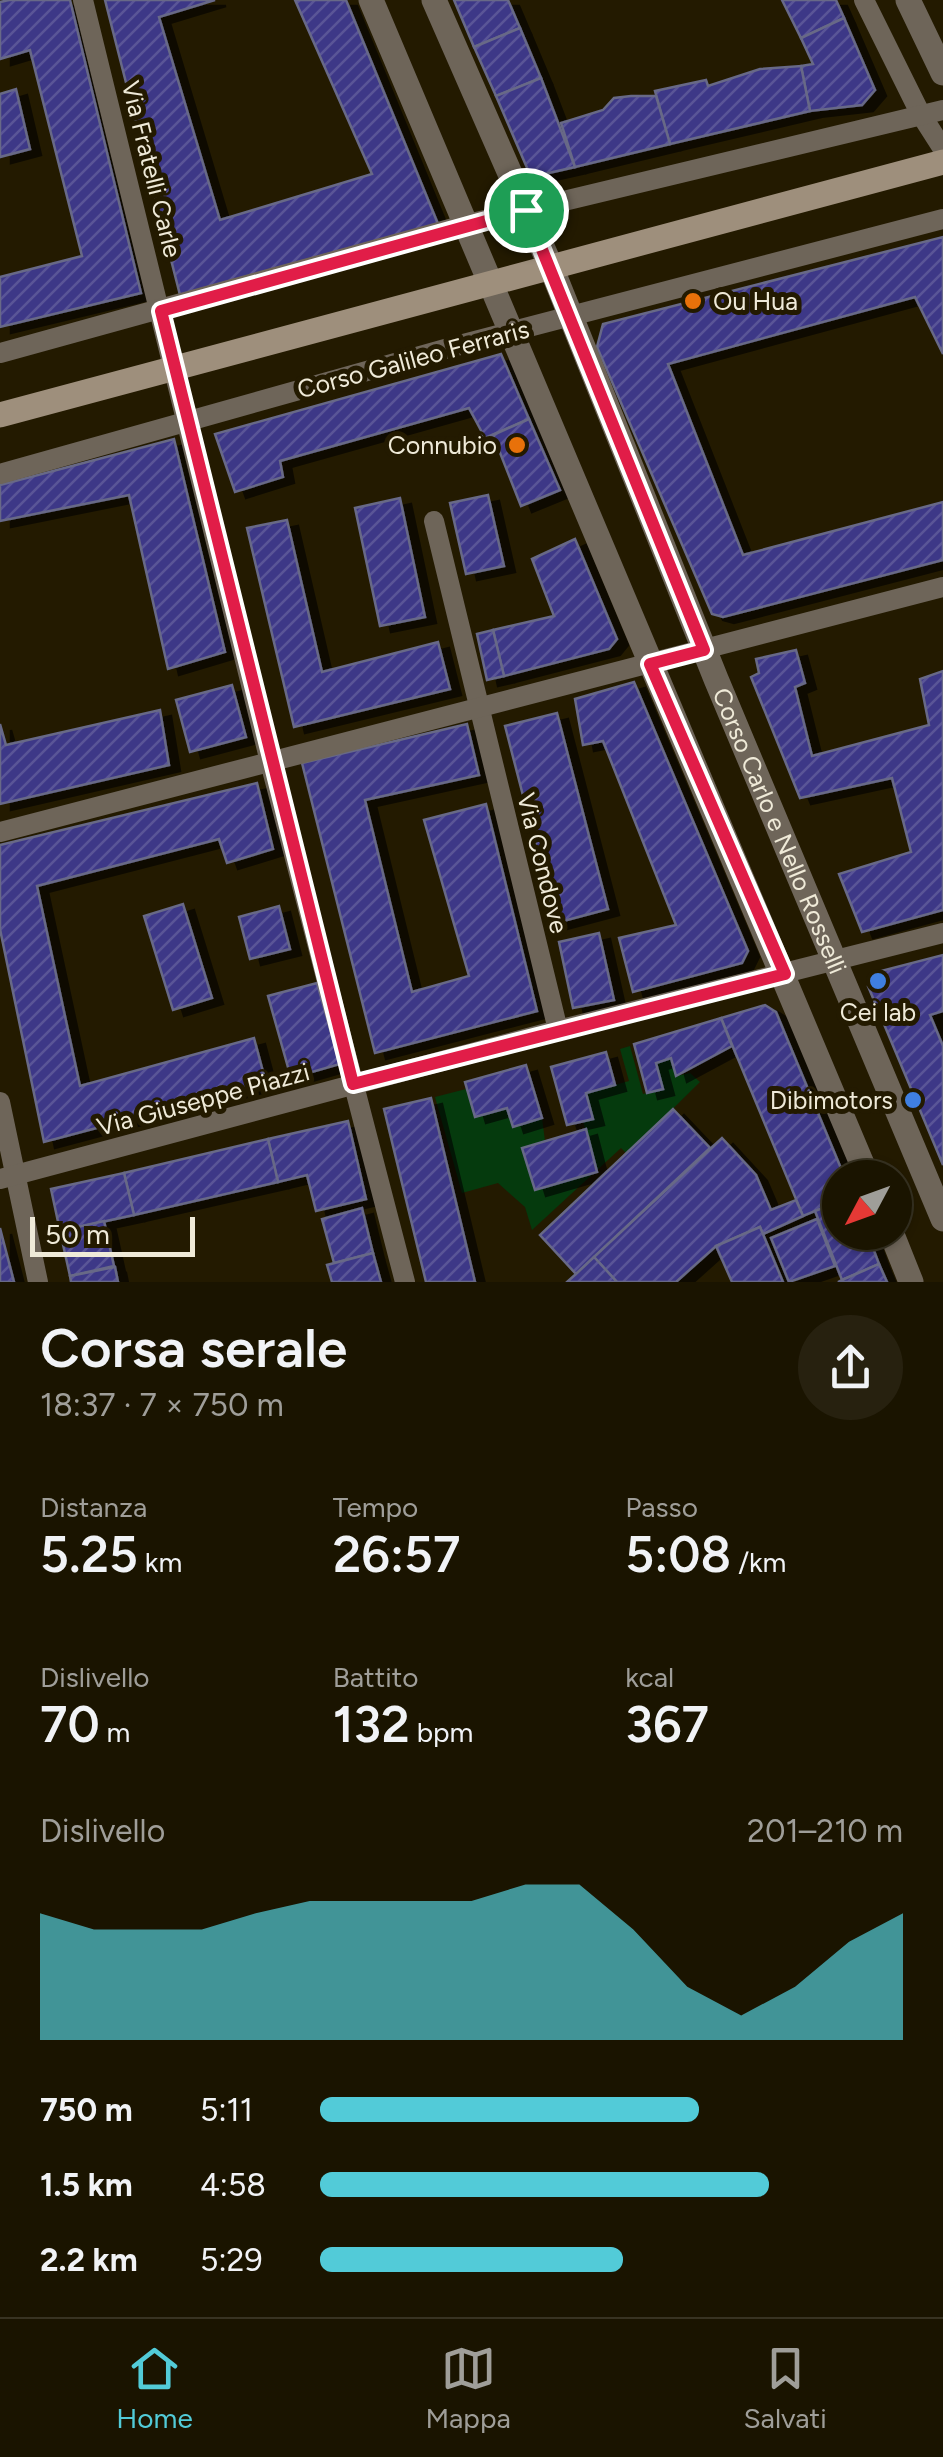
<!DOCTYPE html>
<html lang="it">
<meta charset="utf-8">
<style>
body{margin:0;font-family:Figtree,sans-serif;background:#27210f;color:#f1f3f6;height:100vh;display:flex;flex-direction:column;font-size:38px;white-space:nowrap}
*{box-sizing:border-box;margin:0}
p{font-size:32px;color:#9f9e99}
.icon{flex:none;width:55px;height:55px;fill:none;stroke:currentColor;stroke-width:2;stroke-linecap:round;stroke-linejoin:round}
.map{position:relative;height:1282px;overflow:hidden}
.side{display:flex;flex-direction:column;background:#1a1400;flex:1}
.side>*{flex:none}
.needle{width:65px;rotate:229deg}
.buttons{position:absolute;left:822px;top:1160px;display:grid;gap:20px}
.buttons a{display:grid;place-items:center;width:90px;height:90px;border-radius:50%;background:#1a1400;box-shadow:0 2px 8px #0004,0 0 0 2px #383322;font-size:50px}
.scale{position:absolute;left:30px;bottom:25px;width:165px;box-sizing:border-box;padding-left:10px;border:5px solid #efead8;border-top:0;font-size:28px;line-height:35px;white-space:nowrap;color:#efead8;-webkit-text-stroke:8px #231a00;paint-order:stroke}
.pin{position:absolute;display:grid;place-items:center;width:85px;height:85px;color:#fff;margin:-42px;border:5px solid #fff;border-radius:50%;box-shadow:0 2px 10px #0007}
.round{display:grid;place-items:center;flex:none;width:105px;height:105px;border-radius:52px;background:#27210f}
.overview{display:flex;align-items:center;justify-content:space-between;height:170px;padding:0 40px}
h1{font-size:55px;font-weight:600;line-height:75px}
.metrics{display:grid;grid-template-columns:repeat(3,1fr);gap:15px;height:170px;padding:10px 40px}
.metrics div{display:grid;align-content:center}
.metrics b{font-size:50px;font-weight:600}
.metrics small{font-size:28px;font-weight:400}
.metrics p{font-size:28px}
.chart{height:280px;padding:20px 40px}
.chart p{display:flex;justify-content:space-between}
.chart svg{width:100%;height:180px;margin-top:10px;fill:#52cbd8;opacity:.7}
ul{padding:0 40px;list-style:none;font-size:32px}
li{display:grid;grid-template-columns:160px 120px 1fr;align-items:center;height:75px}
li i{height:25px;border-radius:12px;background:#52cbd8}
.tabs{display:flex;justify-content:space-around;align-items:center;height:140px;border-top:2px solid #383322;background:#1a1400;font-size:28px;color:#9f9e99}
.tabs a{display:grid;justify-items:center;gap:5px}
.tabs .active{color:#52cbd8}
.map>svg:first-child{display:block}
</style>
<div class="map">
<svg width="943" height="1282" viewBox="0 0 943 1282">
<defs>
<pattern id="building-hatch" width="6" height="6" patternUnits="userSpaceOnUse" patternTransform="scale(2.5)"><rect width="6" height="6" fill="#3e3887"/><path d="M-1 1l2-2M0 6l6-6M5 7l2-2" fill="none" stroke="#5a5597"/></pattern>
<filter id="shadow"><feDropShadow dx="11" dy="6" stdDeviation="0" flood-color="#0009"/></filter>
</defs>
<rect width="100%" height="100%" fill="#231a00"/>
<path fill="#053a0d" d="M630,1046L643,1094L663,1089L656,1063L671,1058L676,1076L690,1073L700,1082L627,1154L621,1148L532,1230L525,1207L498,1183L462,1193L435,1097L466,1089L475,1117L507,1108L513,1126L542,1118L545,1141L523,1148L536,1190L597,1171L583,1121L593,1118L586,1093L629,1081L620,1049Z"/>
<g fill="url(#building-hatch)" stroke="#676987" stroke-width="2.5" filter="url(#shadow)">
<path d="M9,0H70L141,293L0,327V277L82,256L30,50L0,59V2Z"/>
<path d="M105,0H215L159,17L220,220L372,174L295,0H346L438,224L180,295Z"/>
<path d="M454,0H508L520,28L474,47Z"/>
<path d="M782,0H836L844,18L801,38Z"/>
<path d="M844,18L875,90L862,105L810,111L801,66L813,64L801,38Z"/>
<path d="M520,28L541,78L496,96L474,47Z"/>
<path d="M801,66L810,111L670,144L655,91L706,80L708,86L760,69Z"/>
<path d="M541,78L575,167L531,177L496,96Z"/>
<path d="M16,89L30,149L0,157V94Z"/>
<path d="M631,96H656L670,144L575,167L561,123L603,110L614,98Z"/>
<path d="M943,237V354L915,297L668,364L743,555L943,502V560L723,617L712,614L597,347L603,324Z"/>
<path d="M501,354L529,419L485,438L469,408L280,461L283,477L235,492L215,434Z"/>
<path d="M529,419L560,490L521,506L493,435Z"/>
<path d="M174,439L225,652L168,669L129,495L0,521V485Z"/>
<path d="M488,495L504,566L466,574L450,503Z"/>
<path d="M400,498L425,617L380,626L355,508Z"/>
<path d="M287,520L322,672L438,642L450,689L294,727L247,528Z"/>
<path d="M575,539L617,639L609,649L504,676L493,630L554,616L532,559Z"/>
<path d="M493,630L504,676L487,680L477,634Z"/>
<path d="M796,650L805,683L795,687L812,756L929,725L920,679L943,671V910L862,932L839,874L911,852L892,778L800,798L751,677L759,673L756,659Z"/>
<path d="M634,682L748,951L742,963L633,992L619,938L676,925L603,741L583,745L575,699Z"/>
<path d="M232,685L246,737L190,752L176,700Z"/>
<path d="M160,710L169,765L0,804V724L6,745Z"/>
<path d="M557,713L608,909L556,923L505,726Z"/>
<path d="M467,724L479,775L365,800L412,992L469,976L424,820L486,804L537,1011L375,1053L302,763Z"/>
<path d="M257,783L273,849L227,863L219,839L37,886L80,1086L254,1038L266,1083L44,1142L0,929V845Z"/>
<path d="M183,904L212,998L173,1010L144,916Z"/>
<path d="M279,906L290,949L250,959L239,917Z"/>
<path d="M599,933L614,1000L573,1008L559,942Z"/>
<path d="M943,955V1011L930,1015L943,1046V1165L868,986L877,972Z"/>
<path d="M317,983L340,1064L291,1078L268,996Z"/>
<path d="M765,1005L776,1012L845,1178H840V1201L803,1216L721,1018Z"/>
<path d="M721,1018L732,1046L676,1076L671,1058L656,1063L663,1089L647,1093L634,1044Z"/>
<path d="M606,1052L615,1085L586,1093L593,1119L567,1125L551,1067Z"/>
<path d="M526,1065L542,1118L513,1127L507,1108L475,1117L465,1082Z"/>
<path d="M431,1098L475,1282H426L384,1109Z"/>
<path d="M673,1109L710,1148L576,1274L540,1235Z"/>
<path d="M348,1121L366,1199L316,1211L307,1175L278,1182L268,1139Z"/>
<path d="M586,1129L597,1172L535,1190L522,1148Z"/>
<path d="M722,1138L756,1175L771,1210L796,1200L803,1216L763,1234L760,1227L716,1246L676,1282H617L594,1257Z"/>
<path d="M268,1139L278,1182L134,1215L124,1173Z"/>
<path d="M124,1173L134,1215L60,1231L51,1189Z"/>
<path d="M840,1201V1232H867L879,1264L842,1280L815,1211Z"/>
<path d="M362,1208L373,1253L334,1263L322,1219Z"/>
<path d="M817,1219L835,1266L789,1282L771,1238Z"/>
<path d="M104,1221L114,1266L70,1276L60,1231Z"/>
<path d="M760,1227L783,1282H732L716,1246Z"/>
<path d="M0,1228L14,1282H0Z"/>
<path d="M373,1253L381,1282H332L327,1265Z"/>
<path d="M594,1257L617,1282H567L576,1274Z"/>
<path d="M879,1264L887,1282H838L842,1280Z"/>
<path d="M115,1267L118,1282H71L70,1276Z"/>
</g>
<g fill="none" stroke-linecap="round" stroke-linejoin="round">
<g stroke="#6e6559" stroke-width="20">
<path d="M83,0L270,762L405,1282"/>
<path d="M864,0L920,113L943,149"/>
<path d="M0,353L468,224L943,110"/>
<path d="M0,474L456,346L943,219"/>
<path d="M434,521L558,1030"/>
<path d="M0,832L943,587"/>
<path d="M0,1102L38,1282"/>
<path d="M0,1179L558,1030L943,933"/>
</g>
<g stroke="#6e6559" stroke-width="25">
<path d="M371,0L868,1178"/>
<path id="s1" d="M434,0L551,267L716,679L943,1219"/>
<path d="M908,0L943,73"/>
<path d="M891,1232L911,1282"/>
</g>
<path stroke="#9e8f7c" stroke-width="25" d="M0,415L943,162"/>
</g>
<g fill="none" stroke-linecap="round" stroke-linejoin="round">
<g stroke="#fff" stroke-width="20">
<path id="route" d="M526,210L704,650L650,664L785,974L353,1084L161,311Z"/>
</g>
<use href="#route" stroke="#e11d48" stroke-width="12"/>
</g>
<g fill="#e8710a" stroke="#231a00" stroke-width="4">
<circle cx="693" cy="301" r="10"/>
<circle cx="517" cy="445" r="10"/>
</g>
<g fill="#3f7fe0" stroke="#231a00" stroke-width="4">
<circle cx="878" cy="981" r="10"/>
<circle cx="913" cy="1100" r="10"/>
</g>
<g text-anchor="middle" stroke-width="10" stroke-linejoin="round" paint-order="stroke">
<g font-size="25" fill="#efead8" stroke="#231a00">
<text transform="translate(152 169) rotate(76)" y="9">Via Fratelli Carle</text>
<text transform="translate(413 359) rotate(-15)" y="9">Corso Galileo Ferraris</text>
<text dy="9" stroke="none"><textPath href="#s1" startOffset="900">Corso Carlo e Nello Rosselli</textPath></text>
<text transform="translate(543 863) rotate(76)" y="9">Via Condove</text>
<text transform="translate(203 1099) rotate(-15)" y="9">Via Giuseppe Piazzi</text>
</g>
<g font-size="25" fill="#efead8" stroke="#231a00" text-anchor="end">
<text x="713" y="310" text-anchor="start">Ou Hua</text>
<text x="497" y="454">Connubio</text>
<text x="878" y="1021" text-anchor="middle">Cei lab</text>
<text x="893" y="1109">Dibimotors</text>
</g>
</g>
</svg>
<div class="buttons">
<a><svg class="needle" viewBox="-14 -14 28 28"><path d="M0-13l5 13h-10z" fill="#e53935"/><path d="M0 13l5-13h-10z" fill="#9f9e99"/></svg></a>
</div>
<div class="scale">50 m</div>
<div class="pin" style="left:526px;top:210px;background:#1e9e55"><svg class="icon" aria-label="arrive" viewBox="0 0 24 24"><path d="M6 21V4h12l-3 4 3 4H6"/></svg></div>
</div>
<section class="side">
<div class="overview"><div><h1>Corsa serale</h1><p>18:37 · 7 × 750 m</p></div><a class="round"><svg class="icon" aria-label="share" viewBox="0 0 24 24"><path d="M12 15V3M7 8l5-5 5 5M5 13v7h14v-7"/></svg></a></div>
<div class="metrics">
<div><p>Distanza</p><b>5.25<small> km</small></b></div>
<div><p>Tempo</p><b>26:57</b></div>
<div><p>Passo</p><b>5:08<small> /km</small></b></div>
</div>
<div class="metrics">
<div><p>Dislivello</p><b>70<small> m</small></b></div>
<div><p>Battito</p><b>132<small> bpm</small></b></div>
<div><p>kcal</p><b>367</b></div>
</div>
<div class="chart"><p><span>Dislivello</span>201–210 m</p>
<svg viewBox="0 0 160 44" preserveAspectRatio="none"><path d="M0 44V13L10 17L20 17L30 17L40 13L50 10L60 10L70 10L80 10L90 6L100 6L110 17L120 31L130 38L140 31L150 20L160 13V44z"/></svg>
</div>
<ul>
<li><b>750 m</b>5:11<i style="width:65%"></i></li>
<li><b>1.5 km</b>4:58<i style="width:77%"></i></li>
<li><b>2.2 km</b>5:29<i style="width:52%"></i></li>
</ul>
</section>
<nav class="tabs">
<a class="active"><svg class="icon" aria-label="home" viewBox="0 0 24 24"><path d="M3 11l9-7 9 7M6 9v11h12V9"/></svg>Home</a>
<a><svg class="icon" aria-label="map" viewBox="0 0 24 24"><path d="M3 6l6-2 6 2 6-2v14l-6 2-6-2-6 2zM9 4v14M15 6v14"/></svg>Mappa</a>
<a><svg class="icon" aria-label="saved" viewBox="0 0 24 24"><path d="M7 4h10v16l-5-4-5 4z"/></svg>Salvati</a>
</nav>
